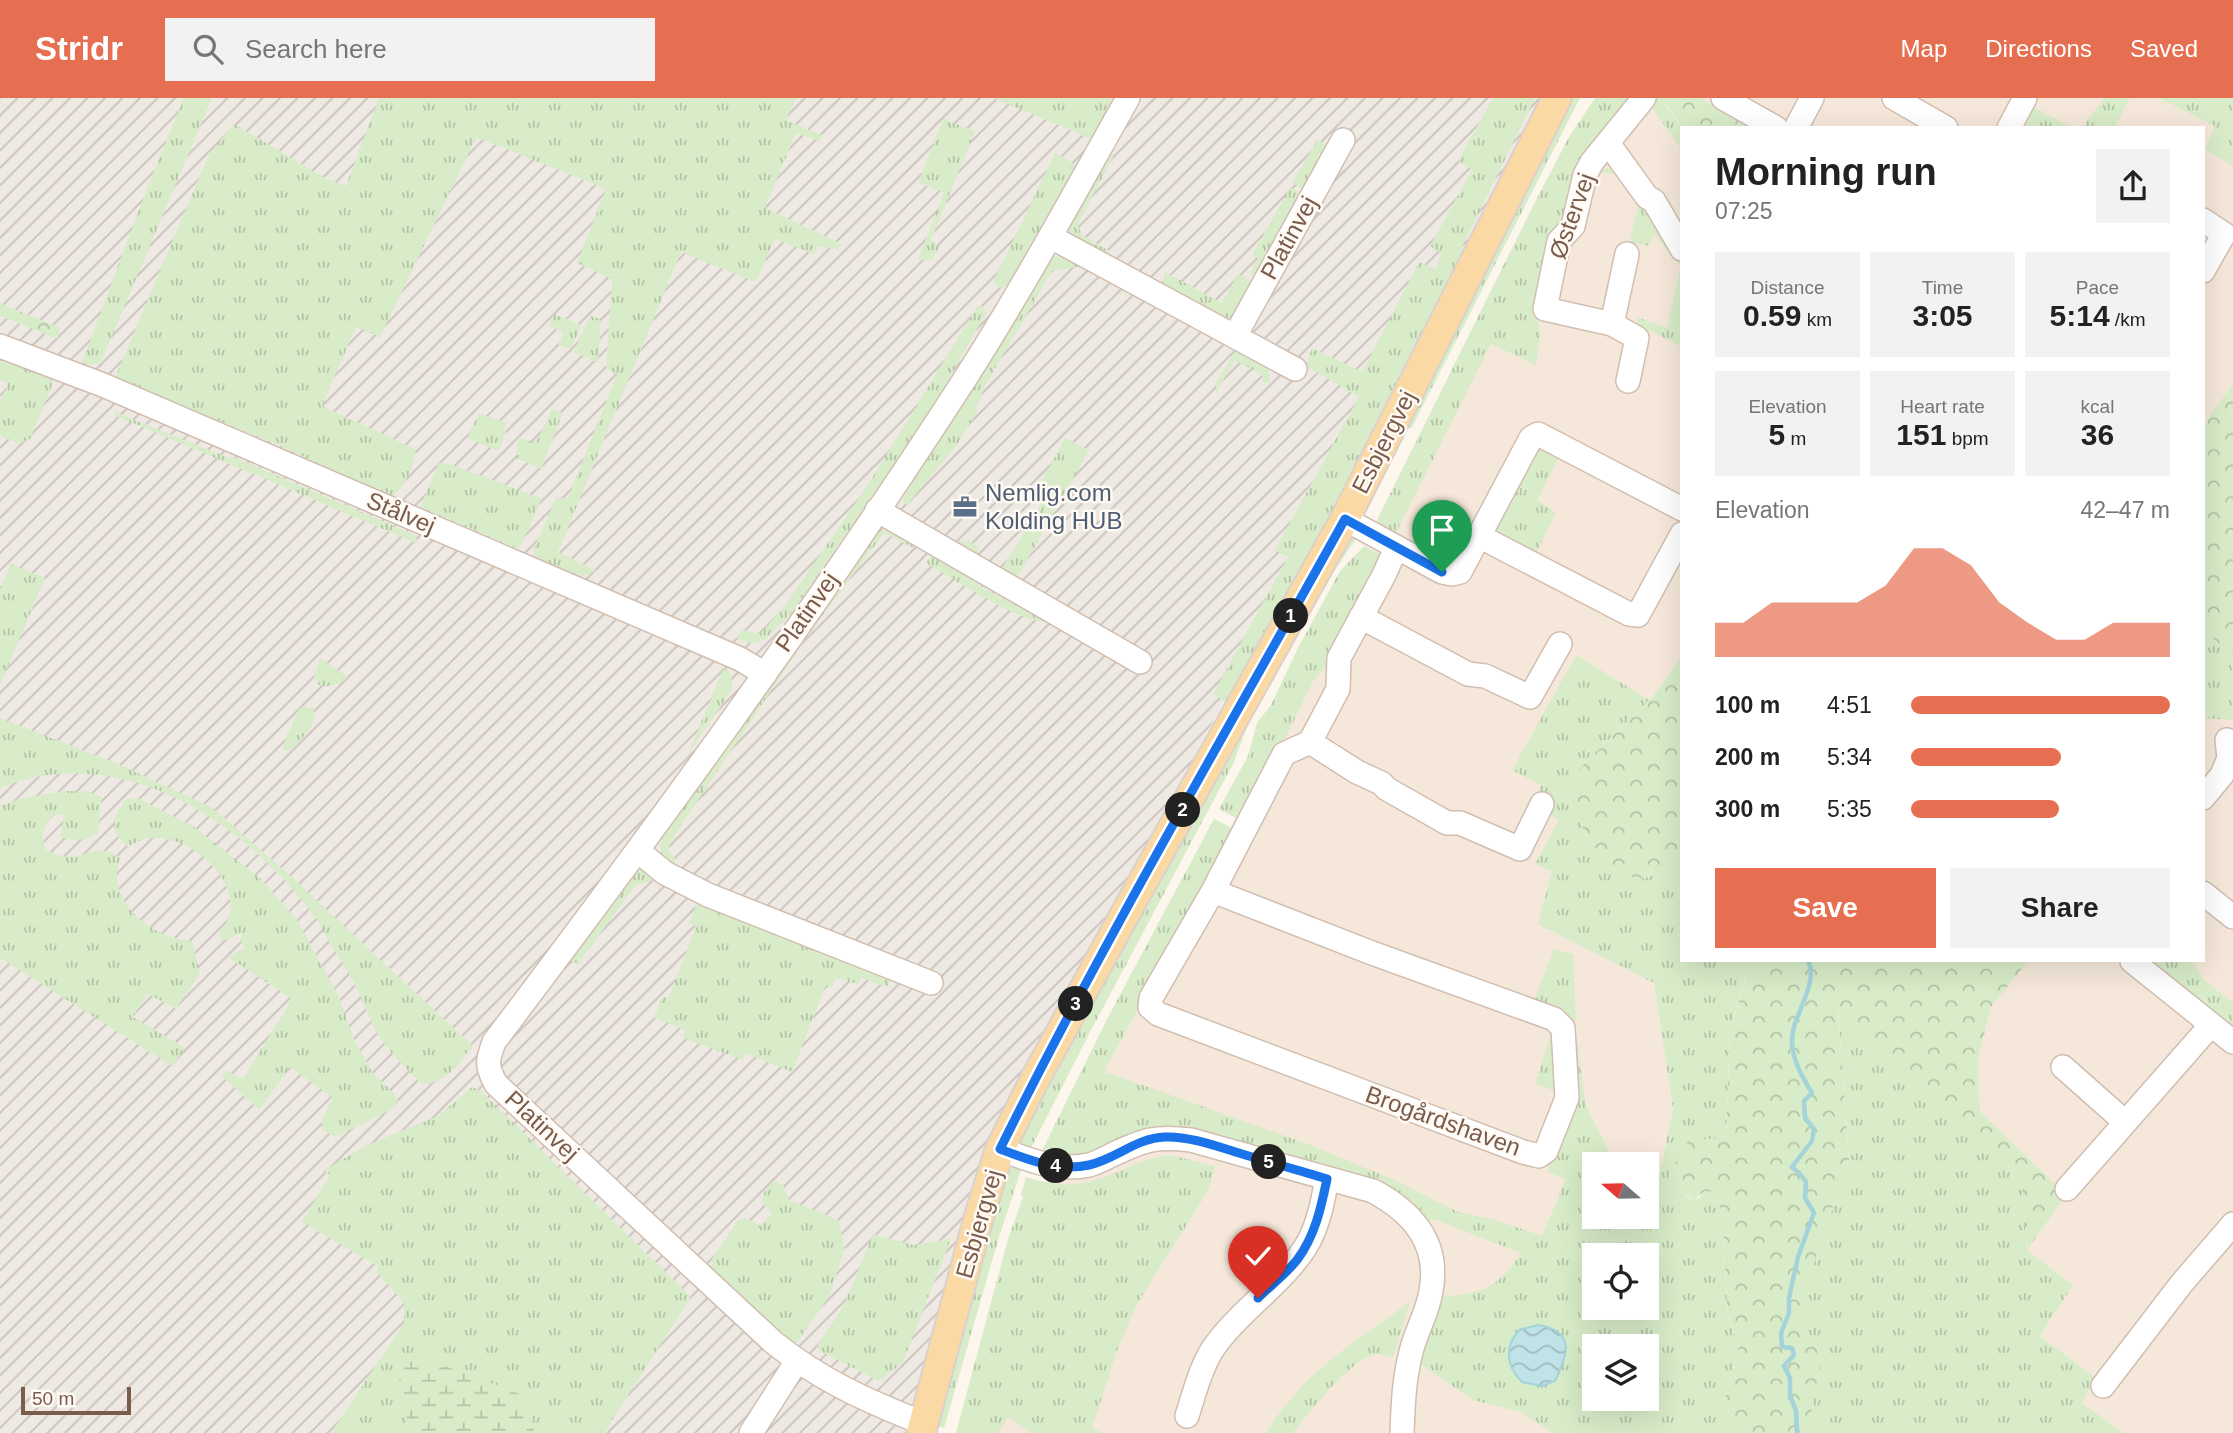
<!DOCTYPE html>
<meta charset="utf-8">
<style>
body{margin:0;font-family:Arial,sans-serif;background:#f2f2f2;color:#222;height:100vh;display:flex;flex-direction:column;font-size:26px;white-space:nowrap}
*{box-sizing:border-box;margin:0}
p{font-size:23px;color:#767676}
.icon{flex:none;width:38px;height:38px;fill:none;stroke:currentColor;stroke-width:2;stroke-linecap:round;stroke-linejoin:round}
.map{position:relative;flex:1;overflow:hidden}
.details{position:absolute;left:1680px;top:28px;width:525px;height:836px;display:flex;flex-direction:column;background:#fff;border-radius:0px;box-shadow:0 7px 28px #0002}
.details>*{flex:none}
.needle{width:46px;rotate:290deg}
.fabs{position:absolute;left:1582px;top:1054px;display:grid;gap:14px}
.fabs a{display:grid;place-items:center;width:77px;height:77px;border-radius:0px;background:#fff;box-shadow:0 7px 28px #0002;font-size:35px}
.scale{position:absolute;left:21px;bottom:18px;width:110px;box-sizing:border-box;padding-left:7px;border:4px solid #7a5c4d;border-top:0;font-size:19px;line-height:24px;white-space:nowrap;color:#7a5c4d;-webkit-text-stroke:5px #fffaf3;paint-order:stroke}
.pin{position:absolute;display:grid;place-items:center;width:60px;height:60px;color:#fff;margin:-72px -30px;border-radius:50% 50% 50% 0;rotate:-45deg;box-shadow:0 0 7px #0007}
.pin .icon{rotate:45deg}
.km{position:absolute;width:35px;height:35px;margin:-18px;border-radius:50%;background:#222;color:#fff;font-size:19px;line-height:35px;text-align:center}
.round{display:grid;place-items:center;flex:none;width:74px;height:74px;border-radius:0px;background:#f2f2f2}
.head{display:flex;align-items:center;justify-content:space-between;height:119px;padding:0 35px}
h1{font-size:38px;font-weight:700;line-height:52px}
.stats{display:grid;grid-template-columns:repeat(3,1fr);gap:10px;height:119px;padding:7px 35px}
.stats div{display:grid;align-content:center;border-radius:0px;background:#f2f2f2;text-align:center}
.stats b{font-size:30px;font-weight:700}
.stats small{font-size:19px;font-weight:400}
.stats p{font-size:19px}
.chart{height:196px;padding:14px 35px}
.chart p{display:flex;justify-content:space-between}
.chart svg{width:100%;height:126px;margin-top:7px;fill:#e76f51;opacity:.7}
.primary-button{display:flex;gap:14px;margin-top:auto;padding:14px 35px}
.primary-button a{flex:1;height:80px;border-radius:0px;background:#e76f51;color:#fff;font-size:28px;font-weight:700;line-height:80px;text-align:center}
.primary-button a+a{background:#f2f2f2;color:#222}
ul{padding:0 35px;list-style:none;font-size:23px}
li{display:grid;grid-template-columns:112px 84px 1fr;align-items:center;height:52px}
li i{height:18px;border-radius:9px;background:#e76f51}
header{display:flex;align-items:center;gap:42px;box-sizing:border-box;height:98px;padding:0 35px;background:#e76f51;color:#fff}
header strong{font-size:33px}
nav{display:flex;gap:38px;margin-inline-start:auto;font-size:24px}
.search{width:490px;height:63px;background:#f2f2f2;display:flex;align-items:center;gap:18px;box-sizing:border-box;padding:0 24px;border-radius:0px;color:#767676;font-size:26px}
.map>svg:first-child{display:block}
</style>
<header>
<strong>Stridr</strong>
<div class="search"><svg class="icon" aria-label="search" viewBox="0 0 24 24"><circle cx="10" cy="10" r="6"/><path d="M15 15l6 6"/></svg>Search here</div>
<nav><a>Map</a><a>Directions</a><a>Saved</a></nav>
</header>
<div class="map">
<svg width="2233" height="1335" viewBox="0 0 2233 1335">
<defs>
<pattern id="industrial-furrows" width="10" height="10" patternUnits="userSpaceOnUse" patternTransform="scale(1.75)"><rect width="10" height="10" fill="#efe9e4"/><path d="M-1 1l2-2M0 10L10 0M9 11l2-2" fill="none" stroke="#c7c0bb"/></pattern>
<pattern id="grass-tufts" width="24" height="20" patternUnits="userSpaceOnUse" patternTransform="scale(1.75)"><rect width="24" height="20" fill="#d8ecc9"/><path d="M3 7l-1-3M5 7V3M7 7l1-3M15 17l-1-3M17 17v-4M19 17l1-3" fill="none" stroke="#b4c2a5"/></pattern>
<pattern id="forest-crowns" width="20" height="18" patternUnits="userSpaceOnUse" patternTransform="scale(1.75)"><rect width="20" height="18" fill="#d8ecc9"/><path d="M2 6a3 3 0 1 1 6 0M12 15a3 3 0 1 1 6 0" fill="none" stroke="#b4c2a5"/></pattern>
<pattern id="wetland-marsh" width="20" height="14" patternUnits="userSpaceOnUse" patternTransform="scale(1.75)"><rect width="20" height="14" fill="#d8ecc9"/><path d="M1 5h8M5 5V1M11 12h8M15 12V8" fill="none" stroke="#b4c2a5"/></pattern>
<pattern id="water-waves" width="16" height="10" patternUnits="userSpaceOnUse" patternTransform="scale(1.75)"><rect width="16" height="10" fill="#bfe3e8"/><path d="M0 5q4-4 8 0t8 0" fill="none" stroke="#a0bbbe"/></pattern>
</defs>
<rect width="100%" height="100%" fill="#fdf6ec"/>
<g fill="#f5e8da">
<path d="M1650,0L1682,45V558L1654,597L1576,674L1539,826L1654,885L1673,1011L1657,1088L1647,1087V1066H1594V1118L1547,1128L1568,1335H986L1047,1107L1104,968L1586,61Z"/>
<path d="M1701,0H2233V1335H2124L2082,1305L2095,1279L2040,1238L2073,1187L2027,1152L2065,1097L1980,1013L1978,961L1991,909L2028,863H2203V30H1752Z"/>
</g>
<path fill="url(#industrial-furrows)" d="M0,0H1540L1442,198L985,1047L905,1335H0Z"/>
<g fill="url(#grass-tufts)" fill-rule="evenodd">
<path d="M184,0H212L101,264L89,267L82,264L151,80Z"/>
<path d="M379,0H796L786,22L822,37L820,43L796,35L765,110L842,146L838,152L817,148L814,156L775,141L756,184L681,154L558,454L596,473L583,478L535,460L534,450L556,400H568L617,276L606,270L612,181L577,165L606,91L481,41L476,40L380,239L356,229L322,308L415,351C418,362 402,394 391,399L281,348L115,280L209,56L234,26L325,80L346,88Z"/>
<path d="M994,0H1112L1091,41Z"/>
<path d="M1493,0H1535L1463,147L1458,169L1305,469L1156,735L1225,604L1213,596L1288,459L1275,452L1359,299L1306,268L1312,250L1362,274L1419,164L1436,171L1441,155L1430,148L1472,72L1458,63Z"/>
<path d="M1565,0H1580L1411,331L1401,325Z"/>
<path d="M1595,0H1628L1587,55L1538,213L1540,237L1536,267L1491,246L1396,435L1376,424L1536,102L1569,39Z"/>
<path d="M1655,0H1671L1666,8L1683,30L1682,52L1650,7Z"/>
<path d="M2104,0H2130L2114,30H2082Z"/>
<path d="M2159,0H2233V68L2205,51L2215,28Z"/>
<path d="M2029,7L2073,30H2015Z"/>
<path d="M943,21L975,33L931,142L941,148L931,162H918L944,94L918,85Z"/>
<path d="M1318,41L1325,47L1327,54L1307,93L1292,85Z"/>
<path d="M1108,53L1114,57L1078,126L1081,136L1109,153L1105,156L1075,143L1069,131L1070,121Z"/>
<path d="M1055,55L1076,67L1009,187L999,190L993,184Z"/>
<path d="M1619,70L1682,156V249L1637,226V219L1667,230L1681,167L1671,159L1654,135L1650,148L1636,146L1635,149L1629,146L1638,108L1615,77L1599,73L1600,71Z"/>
<path d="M1290,90L1305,96L1258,179L1250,176L1258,160L1252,157Z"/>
<path d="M1065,157L1079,163L1077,169L1052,173L986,286L976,311L977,314L956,348L907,407L903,405V400L977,283L1047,163L1052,159Z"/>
<path d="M1165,174L1222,205L1238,176L1254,184L1236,217L1225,223L1166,194L1163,186Z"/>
<path d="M978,207L983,209L986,215L933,309L794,512L766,541L752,545L736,540L742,532L760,536L784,509L868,387Z"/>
<path d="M554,216L581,227L571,251L558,247L564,234L549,229Z"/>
<path d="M590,218L601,221L598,265L574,254Z"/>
<path d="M1236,251L1269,271L1270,285H1263L1262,277L1235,262L1216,295V285Z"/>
<path d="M0,263L49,279L53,285L30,341L18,345L0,338V303L8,285L0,282Z"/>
<path d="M552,311L563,315L541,371L516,360L518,339L536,345Z"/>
<path d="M115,314L229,360L234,359L417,438L416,445L114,317Z"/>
<path d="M479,315L507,325L504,332L506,334L498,353L467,340Z"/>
<path d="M1065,340L1089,352L1016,482L959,450V444L969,442L979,450L978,456L1001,472L1041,407L1035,395Z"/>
<path d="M1535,346L1562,354L1537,402L1556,415L1535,457L1506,445L1491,430Z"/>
<path d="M439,365L450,366L542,401L520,449L517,450L420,409Z"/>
<path d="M886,431L911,443L914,450L884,435L811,533L671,743L668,752L676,762L674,766L664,758L659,749L664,735L876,436Z"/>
<path d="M1341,438H1358L1314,502L1249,623L1234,664L1088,938L1029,1054L1022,1047L1020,1036Z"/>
<path d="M1364,448L1377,454L1381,460L1330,565L1313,583L1281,649L1238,721L1219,711L1248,658L1257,625L1271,607L1298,550L1340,473Z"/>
<path d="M932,457L985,491L1046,524C1018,524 952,480 926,465Z"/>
<path d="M11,466L45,480L0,587V491Z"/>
<path d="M2203,532L2233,557V622L2203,620Z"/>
<path d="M1576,557L1649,602L1576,674L1569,707L1592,746L1644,780L1682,769V863H1743L1747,874L1730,934L1726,1040L1678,1092L1691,1101H1698L1705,1093H1709L1718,1101L1722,1115L1728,1220L1739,1247L1723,1309L1749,1335H1553L1521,1314L1473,1302L1416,1263L1437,1199C1479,1196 1497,1192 1521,1155L1436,1122L1423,1123L1192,1035L1092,1060L1047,1058L1043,1051L1107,921L1214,721L1236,732L1107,968L1105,977L1109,975L1313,1048L1392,1081L1458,1114L1492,1121L1542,1138L1566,1081L1547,1074L1573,1003L1571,941H1577L1586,1008L1615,1066H1594V1118H1647V1087L1657,1088L1673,1011L1654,885L1538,826L1552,773L1535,766L1559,722L1546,714L1535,702L1541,687L1512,672ZM1594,1157H1647V1209H1594ZM1594,1248H1647V1300H1594Z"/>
<path d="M320,560L348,579C339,586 331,590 319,587L314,578Z"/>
<path d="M724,569C732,574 733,584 732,592L688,656Z"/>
<path d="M303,608L313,610C320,626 302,639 292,651L288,653L282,650L298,612Z"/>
<path d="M0,620L118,666L213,710L286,774L473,948C458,965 445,989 420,985C407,971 392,957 381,941C371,926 365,909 358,893C350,875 338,859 328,842C323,833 319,823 312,815C241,722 119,641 0,690Z"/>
<path d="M63,693H88L102,699L98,735C86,743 74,744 60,739L65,716L54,717C43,728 40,737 46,752C53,755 61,759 69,759C90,758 99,744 120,760C118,767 116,774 117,781C121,816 159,841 192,843L200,875L176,911L148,896L133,919L185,950L172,968L0,860V708L19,701Z"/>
<path d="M138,700L194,729L260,780L297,822L339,899L354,941L372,974L393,994L398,1002L391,1012L335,1039L322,1031V1021L333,1000L290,969L259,1012L222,978L226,973L243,981L292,901L228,859L246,849L241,844V835L222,843L218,836C258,794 194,735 149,740C141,741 135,745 128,749C108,731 111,722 126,701Z"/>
<path d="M642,771L656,781L635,788L578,866L570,862L633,776Z"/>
<path d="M676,793L894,875L887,889L861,880L858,886L836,880L832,889L826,887L792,974L745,955L743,962L683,940L685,932L654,920L662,899H669L696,828L689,825L697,805Z"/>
<path d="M1554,851L1573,856L1576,922L1567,923L1532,908Z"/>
<path d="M2147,863L2193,864L2204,882L2233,905V929Z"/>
<path d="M1838,909L2021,1079L2027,1152L2073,1187L2040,1238L2095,1279L2082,1305L2124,1335H1808L1821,1259L1798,1213L1849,1061Z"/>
<path d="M1529,921L1556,932L1560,995L1535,986L1550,938L1547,931L1528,925Z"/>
<path d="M472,989L481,993L691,1199L604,1335H331L404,1225V1204L376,1174L379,1169L302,1124L330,1077L323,1073L367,1047L438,1018Z"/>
<path d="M1169,1057L1215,1068L1208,1093L1137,1206L1117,1253L1092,1330L1103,1335H1032L1008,1319L998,1335H956L1008,1141L1023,1099L1021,1098L1026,1079C1053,1088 1081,1089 1107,1078C1129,1070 1146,1059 1169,1057Z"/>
<path d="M1020,1066H1023L999,1139L944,1330L935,1327L1003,1073Z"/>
<path d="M775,1082L784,1089L789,1102L838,1122L845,1150L829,1199L795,1247L711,1171L712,1161L739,1121L745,1120L761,1128L772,1115L761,1104L765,1093Z"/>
<path d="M873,1136L913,1147L951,1141L903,1264L879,1283L818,1252V1247L844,1207Z"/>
<path d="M1410,1204L1393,1260C1388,1259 1381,1256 1377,1256C1352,1259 1308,1316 1293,1335H1266C1303,1275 1354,1244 1410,1204Z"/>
</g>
<g fill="url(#forest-crowns)">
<path d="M1671,0H1701L1752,30H1683L1666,7Z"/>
<path d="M0,205L60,230L58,241L0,218Z"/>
<path d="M2233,286V557L2203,532V333L2210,318Z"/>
<path d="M1682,558V769L1644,780L1623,778L1592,746L1569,707L1576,674L1654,597Z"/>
<path d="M1743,863H2028L1991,909L1978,961L1980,1013L2066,1097L2027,1152L2021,1079L1838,910L1849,1061L1798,1213L1821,1259L1808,1335H1749L1723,1309L1739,1247L1728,1220L1722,1115C1719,1105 1718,1099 1709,1093H1705L1694,1102L1678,1092L1668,1078L1689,1042L1726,1040L1730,934L1747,875Z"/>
</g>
<path fill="url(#wetland-marsh)" d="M412,1256L520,1296L535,1335H406L408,1307L398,1279Z"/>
<path fill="url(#water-waves)" stroke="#a5d3da" stroke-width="2" d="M1538,1227C1576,1233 1568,1256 1555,1283L1542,1288L1522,1284C1506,1268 1504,1249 1519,1232Z"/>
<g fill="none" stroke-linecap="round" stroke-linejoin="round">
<path stroke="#a5d3da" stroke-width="4.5" d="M1797,1335L1796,1313L1790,1297V1280L1784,1268L1794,1257L1792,1250L1782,1249L1781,1235L1789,1215V1200L1798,1159L1814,1115L1805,1100L1806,1084L1800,1076L1792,1069L1812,1043L1814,1031L1805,1020L1804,1003L1812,995C1803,980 1792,962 1792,943C1791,919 1820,885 1808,863"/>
<g stroke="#d1beb0" stroke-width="26">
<g id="minor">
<path d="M1723,0L1776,30"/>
<path d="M1894,0L1946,30"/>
<path d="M1796,30L1812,0"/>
<path d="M2009,30L2025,0"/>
<path d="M1608,45L1647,99L1654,103L1682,151"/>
<path d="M2203,122L2224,136L2203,173"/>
<path d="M1051,139L1295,271"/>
<path d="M1627,156L1612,226L1545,211L1559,143L1573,128L1585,77L1592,64L1644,0"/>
<path d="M1612,226L1637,240L1628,283"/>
<path d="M1235,238L1343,42"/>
<path d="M0,248L103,287L740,561L765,576"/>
<path d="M877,412L1140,564"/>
<path d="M1345,421L1442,474L1452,476L1460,474L1531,340L1538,336L1682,411"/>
<path d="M1479,438L1629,516L1638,517L1682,436"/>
<path d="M1361,519L1468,576L1485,578L1530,599L1560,546"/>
<path d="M1310,644L1357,674L1381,685L1387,691L1447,725H1460L1520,751L1542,706"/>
<path d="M2203,700L2222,677L2229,660L2227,642"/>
<path d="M638,753L665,775L708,797L931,885"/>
<path d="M1213,793L1372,855L1554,921L1563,930L1567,1000L1546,1053L1539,1058L1523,1054L1158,916L1150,909L1151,900L1213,793L1284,656L1310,644L1338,591L1339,560L1384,477L1396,450"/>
<path d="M2203,795L2233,819"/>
<path d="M2132,863L2233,944"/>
<path d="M2063,969L2125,1024"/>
<path d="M1000,1051C1029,1062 1058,1074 1089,1067C1097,1065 1106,1060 1114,1056C1146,1041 1156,1038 1191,1042L1373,1093C1412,1114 1440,1145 1431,1193C1428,1214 1416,1233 1411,1254C1404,1281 1403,1307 1402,1335"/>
<path d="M2067,1091L2211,927"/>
<path d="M2103,1288L2182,1185L2233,1126"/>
<path d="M1187,1318C1194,1296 1200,1272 1212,1252C1239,1212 1287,1183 1309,1143C1319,1124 1323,1102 1327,1081"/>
<path d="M923,1325C867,1303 820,1282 773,1244L496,986C486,968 487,963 494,944C656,730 815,513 961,287C1021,194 1074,96 1128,0"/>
<path d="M751,1335L797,1263"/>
</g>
</g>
<g stroke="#dad1cd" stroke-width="32">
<path id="major" d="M921,1335L980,1115L1000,1051L1034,983L1137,794L1345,421L1557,0"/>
</g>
<use href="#minor" stroke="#fff" stroke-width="23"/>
<use href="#major" stroke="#fbd9a5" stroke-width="28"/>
</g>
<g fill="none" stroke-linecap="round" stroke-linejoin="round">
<g stroke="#fff" stroke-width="14">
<path id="route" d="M1258,1200C1270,1188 1286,1176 1297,1162C1315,1138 1321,1110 1327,1081C1298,1072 1268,1064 1239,1055C1216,1048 1189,1038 1165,1039C1136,1040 1116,1061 1089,1067C1058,1074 1029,1062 1000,1051C1107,836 1229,630 1345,421L1442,474"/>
</g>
<use href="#route" stroke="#1a73e8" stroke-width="9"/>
</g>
<defs>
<g id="office-bare" transform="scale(1.89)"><path d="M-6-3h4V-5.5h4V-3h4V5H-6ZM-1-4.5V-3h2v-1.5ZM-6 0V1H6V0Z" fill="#5c6f8a" stroke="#fffaf3" stroke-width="2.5" paint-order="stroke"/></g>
</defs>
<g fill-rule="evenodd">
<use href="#office-bare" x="965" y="409"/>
</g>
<g text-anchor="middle" stroke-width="5" stroke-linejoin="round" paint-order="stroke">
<g font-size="24" fill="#7a5c4d" stroke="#fffaf3">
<text transform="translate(1572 118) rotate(-70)" y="8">Østervej</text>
<text transform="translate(1289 140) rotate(-61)" y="8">Platinvej</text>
<text transform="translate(1384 344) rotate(-63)" y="8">Esbjergvej</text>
<text transform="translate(401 415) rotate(23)" y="8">Stålvej</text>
<text transform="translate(807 514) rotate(-55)" y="8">Platinvej</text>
<text transform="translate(1443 1023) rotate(20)" y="8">Brogårdshaven</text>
<text transform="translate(542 1028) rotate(43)" y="8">Platinvej</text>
<text transform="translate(979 1126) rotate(-74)" y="8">Esbjergvej</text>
</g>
<g font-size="24" fill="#4e5e75" stroke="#fffaf3" text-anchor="start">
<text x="985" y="403">Nemlig.com<tspan x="985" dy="28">Kolding HUB</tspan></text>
</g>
</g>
</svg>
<div class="fabs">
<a><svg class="needle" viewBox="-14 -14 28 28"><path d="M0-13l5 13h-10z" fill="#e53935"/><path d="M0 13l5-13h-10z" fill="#767676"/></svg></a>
<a><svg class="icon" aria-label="locate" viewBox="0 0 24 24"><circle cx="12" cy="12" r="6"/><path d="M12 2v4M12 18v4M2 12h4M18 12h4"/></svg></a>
<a><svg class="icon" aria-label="layers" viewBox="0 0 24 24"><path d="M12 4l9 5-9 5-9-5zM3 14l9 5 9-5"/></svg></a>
</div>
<div class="scale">50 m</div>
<div class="pin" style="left:1442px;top:474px;background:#1e9e55"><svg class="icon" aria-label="arrive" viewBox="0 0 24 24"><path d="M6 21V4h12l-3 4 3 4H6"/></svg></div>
<div class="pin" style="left:1258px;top:1200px;background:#d93025"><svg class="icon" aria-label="check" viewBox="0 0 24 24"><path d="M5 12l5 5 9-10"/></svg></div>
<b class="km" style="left:1291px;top:518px">1</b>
<b class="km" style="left:1183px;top:712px">2</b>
<b class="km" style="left:1076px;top:906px">3</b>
<b class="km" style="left:1056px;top:1068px">4</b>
<b class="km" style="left:1269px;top:1064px">5</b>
<section class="details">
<div class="head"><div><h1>Morning run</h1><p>07:25</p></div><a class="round"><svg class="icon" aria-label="share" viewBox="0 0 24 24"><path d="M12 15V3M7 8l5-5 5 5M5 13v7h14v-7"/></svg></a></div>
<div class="stats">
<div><p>Distance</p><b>0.59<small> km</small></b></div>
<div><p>Time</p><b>3:05</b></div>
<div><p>Pace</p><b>5:14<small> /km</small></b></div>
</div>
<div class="stats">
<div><p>Elevation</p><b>5<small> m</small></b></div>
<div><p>Heart rate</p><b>151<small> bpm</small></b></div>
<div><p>kcal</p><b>36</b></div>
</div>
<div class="chart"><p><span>Elevation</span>42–47 m</p>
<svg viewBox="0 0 160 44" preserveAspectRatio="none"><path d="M0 44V32L10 32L20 25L30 25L40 25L50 25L60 19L70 6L80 6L90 12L100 25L110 32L120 38L130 38L140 32L150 32L160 32V44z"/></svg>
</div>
<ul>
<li><b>100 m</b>4:51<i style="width:100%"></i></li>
<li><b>200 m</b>5:34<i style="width:58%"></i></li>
<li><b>300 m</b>5:35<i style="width:57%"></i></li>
</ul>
<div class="primary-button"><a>Save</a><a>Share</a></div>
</section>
</div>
